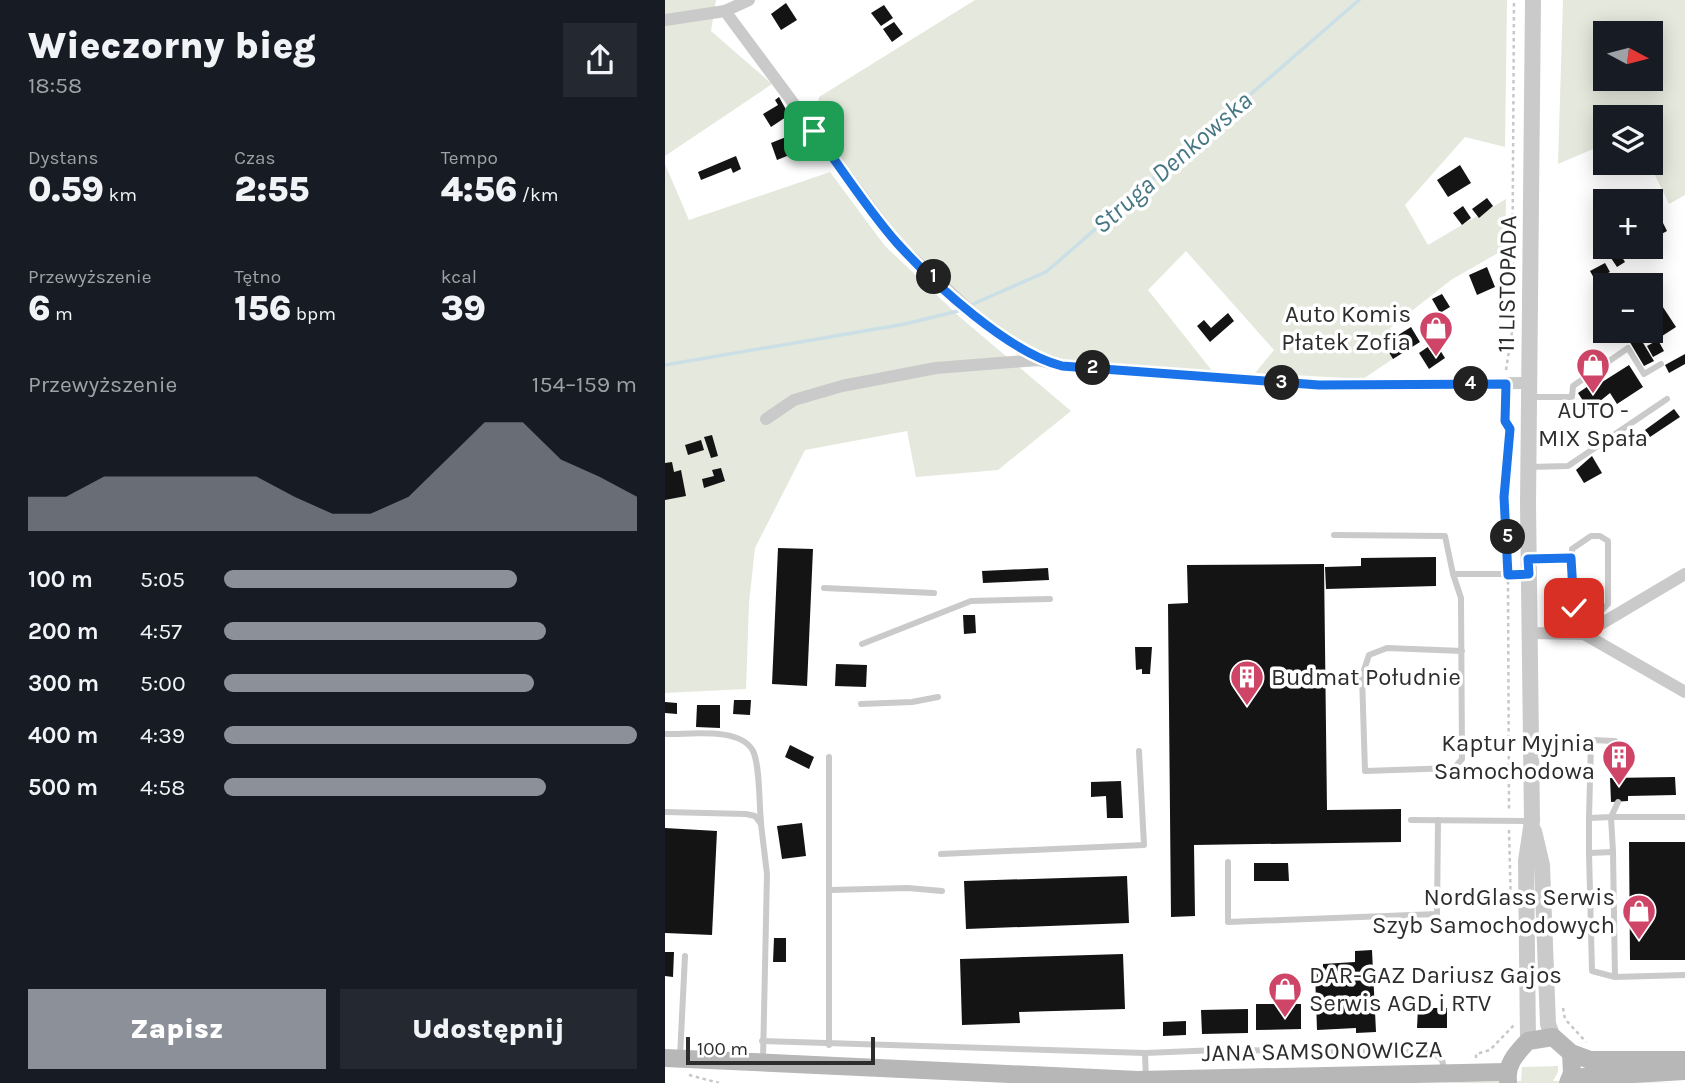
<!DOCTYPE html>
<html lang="pl">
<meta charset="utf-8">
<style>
body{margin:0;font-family:Karla,sans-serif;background:#242831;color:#f1f3f6;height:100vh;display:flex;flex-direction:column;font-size:26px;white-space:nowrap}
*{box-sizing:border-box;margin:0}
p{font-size:23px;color:#9ea1a6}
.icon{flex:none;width:38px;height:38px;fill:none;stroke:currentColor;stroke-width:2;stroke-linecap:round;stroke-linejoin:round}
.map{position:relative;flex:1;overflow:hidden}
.details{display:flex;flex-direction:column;background:#171b24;width:665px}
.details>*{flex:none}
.needle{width:46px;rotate:97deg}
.buttons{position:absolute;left:928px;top:21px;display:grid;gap:14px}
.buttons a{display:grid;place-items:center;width:70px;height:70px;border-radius:0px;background:#171b24;box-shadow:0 4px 18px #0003;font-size:35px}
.scale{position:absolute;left:21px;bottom:18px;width:189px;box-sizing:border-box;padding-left:7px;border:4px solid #2d2d2d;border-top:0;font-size:19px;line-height:24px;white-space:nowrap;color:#2d2d2d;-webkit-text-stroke:5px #fff;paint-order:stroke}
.pin{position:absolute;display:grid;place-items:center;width:60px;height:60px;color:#fff;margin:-30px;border-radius:14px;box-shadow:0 4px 10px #0006}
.km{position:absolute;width:35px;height:35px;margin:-18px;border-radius:50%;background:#222;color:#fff;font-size:19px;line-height:35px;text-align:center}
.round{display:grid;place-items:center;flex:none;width:74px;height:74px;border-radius:0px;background:#242831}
.headline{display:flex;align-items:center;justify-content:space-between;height:119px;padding:0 28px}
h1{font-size:38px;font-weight:800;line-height:52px}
.stats{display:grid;grid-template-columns:repeat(3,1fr);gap:10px;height:119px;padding:7px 28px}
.stats div{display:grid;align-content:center}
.stats b{font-size:35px;font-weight:800}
.stats small{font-size:19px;font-weight:400}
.stats p{font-size:19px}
.chart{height:196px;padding:14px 28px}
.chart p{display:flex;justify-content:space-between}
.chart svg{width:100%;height:126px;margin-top:7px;fill:#8c9099;opacity:.7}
.cta{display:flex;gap:14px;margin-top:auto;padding:14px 28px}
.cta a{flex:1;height:80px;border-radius:0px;background:#8c9099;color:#fff;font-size:28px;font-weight:800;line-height:80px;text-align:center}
.cta a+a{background:#242831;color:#f1f3f6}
ul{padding:0 28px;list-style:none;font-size:23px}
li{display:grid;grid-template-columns:112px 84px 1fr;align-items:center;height:52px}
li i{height:18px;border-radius:9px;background:#8c9099}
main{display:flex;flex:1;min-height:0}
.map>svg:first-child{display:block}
</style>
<main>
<section class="details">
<div class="headline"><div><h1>Wieczorny bieg</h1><p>18:58</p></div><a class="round"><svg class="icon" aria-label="share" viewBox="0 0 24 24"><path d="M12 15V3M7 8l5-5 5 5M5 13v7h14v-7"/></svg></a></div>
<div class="stats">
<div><p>Dystans</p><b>0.59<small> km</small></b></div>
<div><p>Czas</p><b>2:55</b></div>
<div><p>Tempo</p><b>4:56<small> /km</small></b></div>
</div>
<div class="stats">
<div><p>Przewyższenie</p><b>6<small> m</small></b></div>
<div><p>Tętno</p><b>156<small> bpm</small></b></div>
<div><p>kcal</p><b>39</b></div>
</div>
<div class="chart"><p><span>Przewyższenie</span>154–159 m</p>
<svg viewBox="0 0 160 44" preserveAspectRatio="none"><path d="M0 44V32L10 32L20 25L30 25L40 25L50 25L60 25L70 32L80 38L90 38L100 32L110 19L120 6L130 6L140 19L150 25L160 32V44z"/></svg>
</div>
<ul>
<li><b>100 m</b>5:05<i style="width:71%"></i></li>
<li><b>200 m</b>4:57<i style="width:78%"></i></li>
<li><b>300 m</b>5:00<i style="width:75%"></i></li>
<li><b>400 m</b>4:39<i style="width:100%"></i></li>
<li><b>500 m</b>4:58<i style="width:78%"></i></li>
</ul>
<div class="cta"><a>Zapisz</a><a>Udostępnij</a></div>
</section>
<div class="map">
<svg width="1020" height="1083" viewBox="0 0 1020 1083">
<rect width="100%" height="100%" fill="#fff"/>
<g fill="#e5e8dc" fill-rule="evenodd">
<path d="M0,0H51L46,31L107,84L0,156Z"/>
<path d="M310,0H842L840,147L800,137L740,205L763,245L841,199L840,249L786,280L725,328L741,350L698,379L590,373L609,350L521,251L483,290L552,377L373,360L313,318L232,243L149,131L154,97Z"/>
<path d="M898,0H1020V195L1004,204L984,163L985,117H940V144L893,164ZM940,33H985V79H940Z"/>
<path d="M0,164L24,220L165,172L220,246L296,318L406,411L333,470L251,477L242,431L140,450L90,548L84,603L81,689L0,693Z"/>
<path d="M893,1066V1072L888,1081L1020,1083H756L856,1081L857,1067Z"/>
</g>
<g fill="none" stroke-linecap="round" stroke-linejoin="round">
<g stroke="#cae0e6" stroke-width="3.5">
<path d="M308,304L381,272L694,0"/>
<path d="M0,365L240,324L293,311"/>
</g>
</g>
<g fill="#141414">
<path d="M121,3L132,20L116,30L106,14Z"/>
<path d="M219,5L228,18L216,26L206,13Z"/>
<path d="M229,22L238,34L227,42L218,29Z"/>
<path d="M114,97L124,115L106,127L98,114L113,105L110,100Z"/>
<path d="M126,135L132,152L112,160L106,143Z"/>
<path d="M71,156L76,169L68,173L66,168L36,180L33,172Z"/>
<path d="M795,165L806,183L783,197L772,180Z"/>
<path d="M822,198L828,206L814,218L807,209Z"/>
<path d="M798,206L806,218L797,225L788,213Z"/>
<path d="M997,221L1002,231L985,240V228Z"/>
<path d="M952,249L960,262L952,267L944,255Z"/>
<path d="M940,263L945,272L930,280L925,271Z"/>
<path d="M822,267L830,287L812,295L804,275Z"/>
<path d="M777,294L785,307L775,313L767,299Z"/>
<path d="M992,298L1011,327L994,338L985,325V302Z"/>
<path d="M563,313L569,321L545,342L532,326L539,320L546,328Z"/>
<path d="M746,327L755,342L728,359L719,344Z"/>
<path d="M972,333L989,361L979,366L963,339Z"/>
<path d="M993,340L999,351L988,357L982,346Z"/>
<path d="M770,342L780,358L764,369L754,353Z"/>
<path d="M1020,354V364L1004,373L1000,365Z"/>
<path d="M964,365L978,387L952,404L945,393L924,410L913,393L932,380L934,384Z"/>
<path d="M1009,409L1015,417L985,437L980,430Z"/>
<path d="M47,435L53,456L46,458L39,437Z"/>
<path d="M36,440L39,450L23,455L20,445Z"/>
<path d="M927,456L937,473L919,483L911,470Z"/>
<path d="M7,462L9,472L16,470L21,496L0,500V463Z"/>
<path d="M56,468L60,481L39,488L37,479L49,476L47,470Z"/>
<path d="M113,548L148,549L142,686L107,684Z"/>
<path d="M771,557V586L661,589L660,567L696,566V558Z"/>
<path d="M659,564L662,810L736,809V842L529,845L530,916L506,917L503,604L523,603L522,565Z"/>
<path d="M383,568L384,580L318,583L317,571Z"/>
<path d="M298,615H310L311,633L299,634Z"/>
<path d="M470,647H487L485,674H477V669L471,670Z"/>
<path d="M171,664L202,665L201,687L170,686Z"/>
<path d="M69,700H86L85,715L68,714Z"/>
<path d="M0,702L12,703V714L0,713Z"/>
<path d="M32,705H55V728L31,727Z"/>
<path d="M125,745L149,757L144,769L120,757Z"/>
<path d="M1010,777L1011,795L963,796V801L946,802L945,778Z"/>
<path d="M456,781L458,818H442L441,796L426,797V782Z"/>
<path d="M137,823L141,856L117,859L112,826Z"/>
<path d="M0,828L52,831L47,935L0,933Z"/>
<path d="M964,842H1020V960H965Z"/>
<path d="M589,863H623L624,881H589Z"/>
<path d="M462,876L464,923L301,929L299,881Z"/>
<path d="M109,938H121V962H108Z"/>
<path d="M707,950L711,1032L691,1033V1028L652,1030L650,972L658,971V964L690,962V951Z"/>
<path d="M0,952H9L8,977L0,976Z"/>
<path d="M458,954L460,1009L354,1012L355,1023L297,1025L295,959Z"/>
<path d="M591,1004H636V1029L591,1030Z"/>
<path d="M753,1008H782V1028H752Z"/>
<path d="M583,1009V1033L537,1034L536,1010Z"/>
<path d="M521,1021V1035L498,1036V1022Z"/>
</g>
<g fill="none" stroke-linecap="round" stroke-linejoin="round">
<g stroke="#c7c7c7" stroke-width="2.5" stroke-dasharray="3.5 3.5" stroke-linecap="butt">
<path d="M841,370L847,332L849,0"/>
<path d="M841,395L840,421L845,429L839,497L843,564"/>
<path d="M843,581L844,812"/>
<path d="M844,830L846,907"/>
<path d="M898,1008L900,1019L921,1042"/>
<path d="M811,1058V1054L825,1050L849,1025"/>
<path d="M24,1075L54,1083"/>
</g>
<g stroke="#cacaca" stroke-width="6">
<path d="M866,397H907L908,386L963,348L979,374L996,364"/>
<path d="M864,467L903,466L1002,399"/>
<path d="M669,535L780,536L788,574H862"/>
<path d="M926,536H935L943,541V604L934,613H914L906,598L907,549Z"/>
<path d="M865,559L906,558"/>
<path d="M788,574L796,598L797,759L789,768L700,771L697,676L704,655L722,648L797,651"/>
<path d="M159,588L269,593"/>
<path d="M197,644L306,601L385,599"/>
<path d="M196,704L247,702L273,697"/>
<path d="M0,734C23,735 75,726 88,751C95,765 94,804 96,822"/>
<path d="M164,757V1045"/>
<path d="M0,812L81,814L90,816L96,824L102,874L98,1060"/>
<path d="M924,818L926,740L950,741L952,778"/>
<path d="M746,820L865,821"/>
<path d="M948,852L946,817H1020"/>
<path d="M924,853V818L946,817L953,802"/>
<path d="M276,854L479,845L474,751"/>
<path d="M563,862V922L772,914L773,820"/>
<path d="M165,890L243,888L277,891"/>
<path d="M950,977L948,852L924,853L927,971L950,977L1020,975"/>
<path d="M97,1041L480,1053L553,1050L767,1052L777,1060L780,1072"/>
<path d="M480,1053L481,1079"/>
<path d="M15,1057L20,956"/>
</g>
<g stroke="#cacaca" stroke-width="12">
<path d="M60,11L232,243L313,318L373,360"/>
<path d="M0,20L60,11L84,0"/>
<path d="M101,419L129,400L177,386L271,368L373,360L397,366L654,385L864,383"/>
<path d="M865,633L919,634L1020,574"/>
<path d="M919,634L1020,692"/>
</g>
<g stroke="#cacaca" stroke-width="16">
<path d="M869,831L877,865L883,1024L888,1037"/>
<path d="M863,1041L861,861L867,821L863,504L868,0"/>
</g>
<g stroke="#b7b7b7" stroke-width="18">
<path d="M906,1053L925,1060H1020"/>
<path d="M0,1058L473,1080L842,1072"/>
<path d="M843,1081C841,1063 852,1053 863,1041L888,1037L906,1053L907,1073L903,1083"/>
<path d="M904,1081L918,1077L1020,1071"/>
</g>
</g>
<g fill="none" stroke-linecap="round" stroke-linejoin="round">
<g stroke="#fff" stroke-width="14">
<path id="route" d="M149,131C176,168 202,209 232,243C270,285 343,352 397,366L654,385L841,384L840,421L845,429L839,497L843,575L864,574L863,559L906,558L909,608"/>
</g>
<use href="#route" stroke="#1a73e8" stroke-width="9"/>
</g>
<defs>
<g id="shop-pin" transform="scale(1.75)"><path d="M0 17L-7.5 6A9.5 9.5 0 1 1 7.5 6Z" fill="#ce4567" stroke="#fff"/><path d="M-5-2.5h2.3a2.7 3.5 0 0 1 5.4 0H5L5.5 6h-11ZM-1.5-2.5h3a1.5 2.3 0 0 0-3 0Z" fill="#fff"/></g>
<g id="building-pin" transform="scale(1.75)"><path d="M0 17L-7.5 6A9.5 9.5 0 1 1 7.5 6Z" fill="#ce4567" stroke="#fff"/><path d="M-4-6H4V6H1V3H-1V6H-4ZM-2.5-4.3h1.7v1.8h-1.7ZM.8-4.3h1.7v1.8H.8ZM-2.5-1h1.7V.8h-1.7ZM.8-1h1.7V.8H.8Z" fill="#fff"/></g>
</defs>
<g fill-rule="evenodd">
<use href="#shop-pin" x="771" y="328"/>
<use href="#shop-pin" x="928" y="365"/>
<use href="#building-pin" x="582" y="677"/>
<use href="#building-pin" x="954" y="757"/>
<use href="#shop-pin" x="974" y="911"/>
<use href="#shop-pin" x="620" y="989"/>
</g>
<g text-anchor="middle" stroke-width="7" stroke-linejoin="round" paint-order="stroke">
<g font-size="24" fill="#2d2d2d" stroke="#fff">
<text transform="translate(842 284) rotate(-89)" y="8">11 LISTOPADA</text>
<text transform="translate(657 1051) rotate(-1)" y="8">JANA SAMSONOWICZA</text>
</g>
<g font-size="24" fill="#2d2d2d" stroke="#fff" text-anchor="end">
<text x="746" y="322">Auto Komis<tspan x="746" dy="28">Płatek Zofia</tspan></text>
<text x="928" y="418" text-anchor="middle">AUTO -<tspan x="928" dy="28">MIX Spała</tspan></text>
<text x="606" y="685" text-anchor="start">Budmat Południe</text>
<text x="930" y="751">Kaptur Myjnia<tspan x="930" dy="28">Samochodowa</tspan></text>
<text x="950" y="905">NordGlass Serwis<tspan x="950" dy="28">Szyb Samochodowych</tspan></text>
<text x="644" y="983" text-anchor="start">DAR-GAZ Dariusz Gajos<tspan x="644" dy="28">Serwis AGD i RTV</tspan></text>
</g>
<g font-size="26" font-style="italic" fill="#467784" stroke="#fff">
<text transform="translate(507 162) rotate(-41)" y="9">Struga Denkowska</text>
</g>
</g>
</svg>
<div class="buttons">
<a><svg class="needle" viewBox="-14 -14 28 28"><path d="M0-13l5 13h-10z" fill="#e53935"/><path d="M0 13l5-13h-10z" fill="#9ea1a6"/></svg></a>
<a><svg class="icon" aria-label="layers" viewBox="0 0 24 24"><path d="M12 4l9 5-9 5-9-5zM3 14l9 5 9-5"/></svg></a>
<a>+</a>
<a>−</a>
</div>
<div class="scale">100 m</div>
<div class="pin" style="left:149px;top:131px;background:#1e9e55"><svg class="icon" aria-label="arrive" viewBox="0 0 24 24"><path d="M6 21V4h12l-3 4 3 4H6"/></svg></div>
<div class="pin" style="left:909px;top:608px;background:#d93025"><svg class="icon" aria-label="check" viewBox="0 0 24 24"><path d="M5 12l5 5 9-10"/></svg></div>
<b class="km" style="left:269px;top:277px">1</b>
<b class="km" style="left:428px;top:368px">2</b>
<b class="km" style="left:617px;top:383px">3</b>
<b class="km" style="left:806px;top:384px">4</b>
<b class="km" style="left:843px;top:537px">5</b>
</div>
</main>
